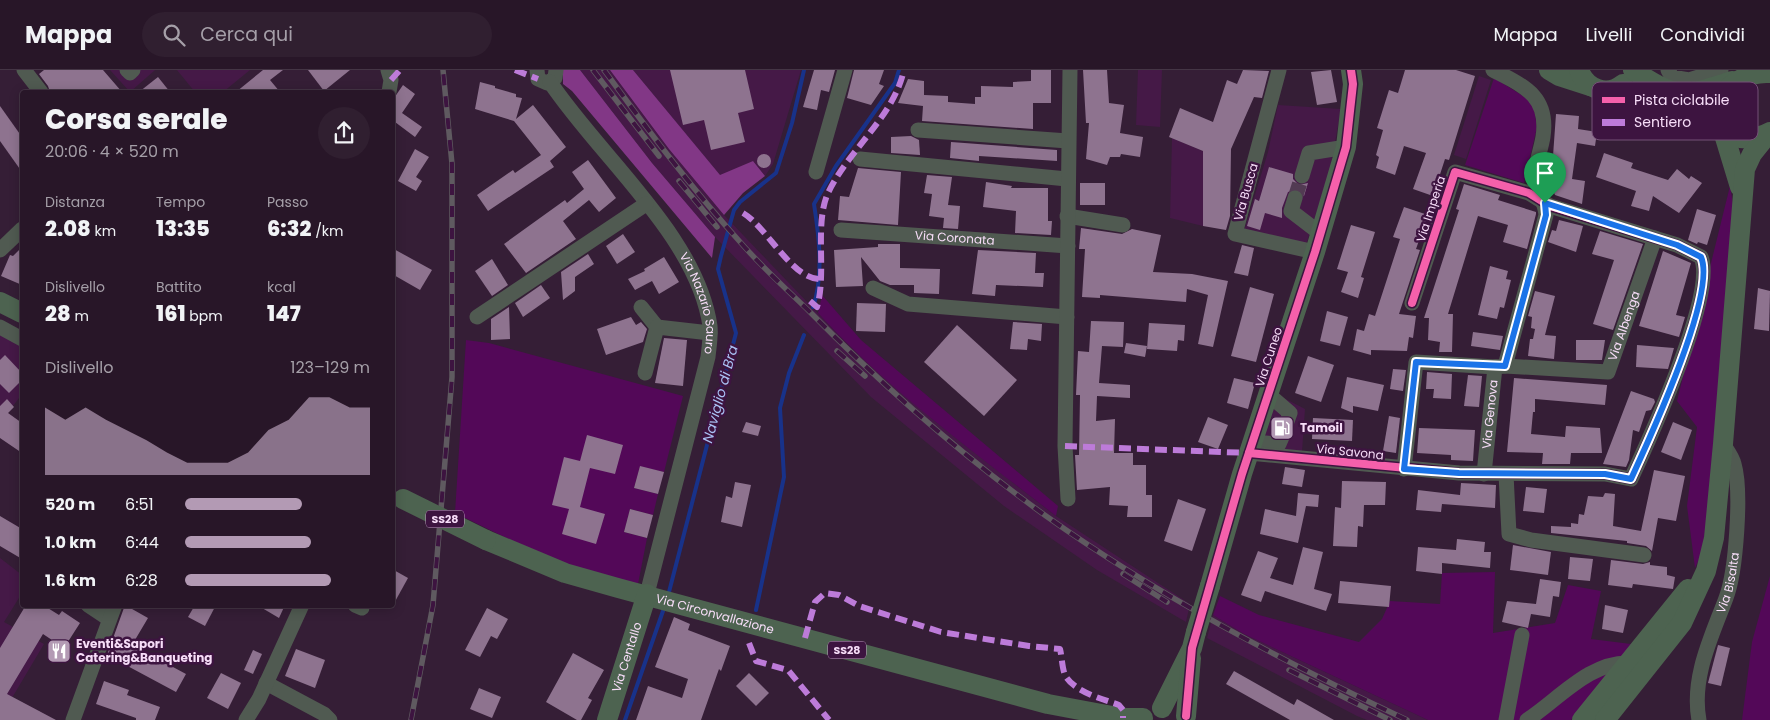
<!DOCTYPE html>
<html lang="it">
<meta charset="utf-8">
<style>
body{margin:0;font-family:Poppins,sans-serif;background:#301f30;color:#f1f3f6;height:100vh;display:flex;flex-direction:column;font-size:19px;white-space:nowrap}
*{box-sizing:border-box;margin:0}
p{font-size:16px;color:#a59fa8}
.icon{flex:none;width:28px;height:28px;fill:none;stroke:currentColor;stroke-width:2;stroke-linecap:round;stroke-linejoin:round}
.map{position:relative;flex:1;overflow:hidden}
.details{position:absolute;left:20px;top:20px;width:375px;height:518px;display:flex;flex-direction:column;background:#281628;border-radius:5px;box-shadow:0 2px 12px #0003,0 0 0 1px #443545}
.details>*{flex:none}
.pin{position:absolute;display:grid;place-items:center;width:42px;height:42px;color:#fff;margin:-51px -21px;border-radius:50% 50% 50% 0;rotate:-45deg;box-shadow:0 0 5px #0007}
.pin .icon{rotate:45deg}
.round{display:grid;place-items:center;flex:none;width:52px;height:52px;border-radius:26px;background:#301f30}
.overview{display:flex;align-items:center;justify-content:space-between;height:85px;padding:0 25px}
h1{font-size:28px;font-weight:800;line-height:38px}
.figures{display:grid;grid-template-columns:repeat(3,1fr);gap:8px;height:85px;padding:5px 25px}
.figures div{display:grid;align-content:center}
.figures b{font-size:21px;font-weight:800}
.figures small{font-size:14px;font-weight:400}
.figures p{font-size:14px}
.chart{height:140px;padding:10px 25px}
.chart p{display:flex;justify-content:space-between}
.chart svg{width:100%;height:90px;margin-top:5px;fill:#b39ab4;opacity:.7}
ul{padding:0 25px;list-style:none;font-size:16px}
li{display:grid;grid-template-columns:80px 60px 1fr;align-items:center;height:38px}
li i{height:12px;border-radius:6px;background:#b39ab4}
header{display:flex;align-items:center;gap:30px;box-sizing:border-box;height:70px;padding:0 25px;background:#281628;border-bottom:1px solid #443545}
header strong{font-size:24px}
nav{display:flex;gap:28px;margin-inline-start:auto;font-size:18px}
.search{width:350px;height:45px;background:#301f30;display:flex;align-items:center;gap:12px;box-sizing:border-box;padding:0 18px;border-radius:28px;color:#a59fa8;font-size:19px}
.map>svg:first-child{display:block}
</style>
<header>
<strong>Mappa</strong>
<div class="search"><svg class="icon" aria-label="search" viewBox="0 0 24 24"><circle cx="10" cy="10" r="6"/><path d="M15 15l6 6"/></svg>Cerca qui</div>
<nav><a>Mappa</a><a>Livelli</a><a>Condividi</a></nav>
</header>
<div class="map">
<svg width="1770" height="650" viewBox="0 0 1770 650">
<rect width="100%" height="100%" fill="#351e36"/>
<g fill="#451947">
<path d="M110,0H155L130,22Z"/>
<path d="M177,0H250L223,22H195Z"/>
<path d="M580,0H610L669,79L724,145L848,275L936,352L1056,446L1190,534L1186,552L1097,500L1004,436L871,327L715,167L652,93Z"/>
<path d="M633,0H801L773,94L765,106L753,91L720,106Z"/>
<path d="M1138,0H1162L1160,57L1136,55Z"/>
<path d="M1479,6L1491,10L1466,89L1454,85Z"/>
<path d="M1278,35L1341,39L1330,100L1306,175L1244,161L1268,82Z"/>
<path d="M1172,68L1203,81V156L1170,148Z"/>
<path d="M0,263L22,275V324L0,353Z"/>
<path d="M1274,323L1305,339L1302,382L1256,377Z"/>
<path d="M0,488L22,505V523L4,552L44,574L0,648Z"/>
<path d="M1213,545L1244,564L1428,650H1367L1357,646L1207,568Z"/>
</g>
<g fill="#530858">
<path d="M1494,8L1533,32L1537,57L1524,113L1465,95Z"/>
<path d="M1730,116L1734,140L1712,421L1701,485L1695,498L1687,436L1697,357L1677,331Z"/>
<path d="M822,225L861,270L1058,436L1056,446C974,382 888,320 818,243Z"/>
<path d="M466,270L489,273L683,326L664,402L640,397L634,418L658,424L653,445L630,439L624,462L647,468L638,514L558,493L455,443Z"/>
<path d="M1495,502L1493,563L1555,553L1568,515L1601,521L1591,569L1639,575L1571,650H1428L1244,564L1213,545L1220,526L1259,545L1359,572L1382,549L1390,531L1440,534L1442,503Z"/>
<path d="M1770,506V650H1742L1752,572Z"/>
</g>
<g fill="#823786">
<path d="M563,0H580L652,93L715,167L712,188L572,21L563,14Z"/>
<path d="M610,0H633L720,105L753,91L765,106L743,123L724,145L669,79Z"/>
</g>
<g fill="none" stroke-linecap="round" stroke-linejoin="round">
<g stroke="#18328a" stroke-width="4">
<path d="M813,237C824,205 819,166 814,134L836,96L895,13L899,0"/>
<path d="M669,522L736,263L718,199L721,186L734,140L740,132L776,103L792,53L804,0"/>
<path d="M756,540L784,407L780,338L789,303L804,265"/>
<path d="M625,650L663,541"/>
</g>
</g>
<g fill="#8e738f">
<path d="M44,0H103L122,22H50L48,16L39,4Z"/>
<path d="M263,0H283L270,10L280,22H236Z"/>
<path d="M308,0H350L324,21Z"/>
<path d="M670,0H745L754,39L738,43L745,72L711,80L704,50L683,55Z"/>
<path d="M814,0H835L829,22L821,20L817,40L803,37Z"/>
<path d="M854,0H884L879,14L884,16L871,35L847,28Z"/>
<path d="M1031,0H1051V33H1033V59L922,51L923,36L898,33L908,9L924,11V25L948,26V32L975,34V27H981V16L1013,17V12L1031,11Z"/>
<path d="M1083,0H1107L1109,33L1124,35L1120,63L1143,67L1140,87L1121,84L1120,87H1110L1107,95L1086,89L1089,53H1086Z"/>
<path d="M1243,0L1269,1L1262,28L1254,27L1231,79L1230,146L1226,160L1203,156V81L1169,67L1180,38L1213,52L1227,10L1237,14Z"/>
<path d="M1331,0L1337,32L1317,35L1311,2Z"/>
<path d="M1405,0H1456L1475,6L1449,90L1445,89L1433,126L1413,119L1426,83L1404,76L1395,105L1376,98L1379,87L1376,85L1383,60L1377,58L1389,20L1398,23Z"/>
<path d="M158,7L170,22H139Z"/>
<path d="M480,12L495,16V18L516,24V27L522,28L516,49L533,35L566,77L550,91L554,97L488,141L477,125L513,100L515,103L541,85L514,51L475,39Z"/>
<path d="M403,15L415,24L402,43L422,57L415,67L395,52L392,56V31Z"/>
<path d="M0,36L22,67V102L0,71Z"/>
<path d="M1556,44L1579,46L1578,59L1597,62L1595,76L1577,73L1572,109L1585,111L1582,134L1555,125L1549,112L1552,100Z"/>
<path d="M911,66L919,70L920,85L891,83V67Z"/>
<path d="M951,72L1057,80V91L979,86V91L950,88Z"/>
<path d="M415,79L429,87L416,107L422,111L416,121L398,111Z"/>
<path d="M1604,83L1633,93L1631,98L1668,110L1677,99L1689,109L1691,106L1702,113L1679,143L1653,126L1649,141L1631,136L1636,121L1596,107Z"/>
<circle cx="764" cy="91" r="7"/>
<path d="M588,90L616,128L599,142L589,130L563,151L576,169L526,203L504,174L565,130L567,133L584,119L572,102Z"/>
<path d="M1269,97L1293,104V109L1299,115L1308,113L1304,126L1297,119L1288,122L1282,138V148L1265,143L1260,160L1247,156L1255,129L1259,131Z"/>
<path d="M858,98L901,102L898,155L838,150L840,126L849,127Z"/>
<path d="M927,105L952,107L948,135L960,136L958,159L943,158L944,148L929,146L932,124L924,123Z"/>
<path d="M986,112L1012,116L1011,118H1048V151H1052L1051,165L1015,163L1016,141L983,137Z"/>
<rect x="1080" y="113" width="25" height="22"/>
<path d="M1464,114L1500,125L1498,130L1536,142V144L1527,179L1503,172L1508,155L1478,146L1448,244H1453L1452,282H1439L1440,272L1428,270L1429,248H1424L1459,140L1456,139Z"/>
<path d="M1404,137L1428,145L1416,179L1420,180L1399,244L1416,246L1413,268L1409,267L1407,281L1371,280V285L1353,280L1357,259L1364,261L1369,244L1375,246L1400,169L1393,167Z"/>
<path d="M1697,139L1716,145L1707,175L1698,172L1697,174L1688,170Z"/>
<path d="M1559,150L1583,156L1576,182L1548,172L1552,160L1556,161Z"/>
<path d="M1351,155L1375,162L1361,207L1364,208L1358,228L1341,222L1348,202L1337,199Z"/>
<path d="M1081,158L1122,164L1132,159L1161,165L1153,202L1192,204L1228,211L1213,277L1198,274L1208,225L1187,219L1186,232L1100,225V228L1082,227L1085,179H1079Z"/>
<path d="M1600,161L1643,174L1613,260L1593,254L1614,190L1592,184Z"/>
<path d="M623,164L635,182L617,194L606,176Z"/>
<path d="M878,174H900V198L940,199L939,224L914,223V215H890L880,211L861,187L863,216L836,217L834,180L878,177Z"/>
<path d="M1242,175L1254,178L1248,206L1234,203Z"/>
<path d="M22,177V215L1,206L10,185L13,186Z"/>
<path d="M392,178L432,200L420,220L392,204Z"/>
<path d="M978,180L1036,183L1035,203H1044L1043,217L996,215L995,226L972,224Z"/>
<path d="M1663,181L1691,193L1676,245L1685,247L1679,267L1639,256Z"/>
<path d="M588,184L594,194L575,207V221L563,230L561,202Z"/>
<path d="M664,187L679,212L659,224L652,211L635,220L628,209L645,201L644,199Z"/>
<path d="M492,189L508,215L492,226L475,201Z"/>
<path d="M1490,196L1508,201L1506,209L1511,210L1504,238L1500,237L1497,249L1478,245Z"/>
<path d="M541,215L550,228L523,247L515,233Z"/>
<path d="M1250,217L1274,224L1256,292L1231,286Z"/>
<path d="M1758,218L1770,221L1769,261L1754,259Z"/>
<path d="M1535,221L1555,226L1545,265L1556,266L1554,289L1528,286L1530,269H1533L1535,259L1531,258L1532,247L1528,246Z"/>
<path d="M857,233L886,234L885,262L856,261Z"/>
<path d="M509,237L510,269L491,270V249Z"/>
<path d="M1327,241L1348,247L1340,276L1320,271Z"/>
<path d="M631,247L636,255L641,252L647,259L643,272L606,285L597,259Z"/>
<path d="M1091,251L1124,252L1123,277L1102,276L1099,313L1130,315V328L1097,326L1096,351L1115,349L1114,383H1133V395H1146V425H1152V447H1127L1128,436L1109,435L1110,417L1077,420L1075,385H1079L1080,325H1076L1078,281L1089,282Z"/>
<path d="M1013,252L1042,254L1041,271L1028,269L1027,280L1010,279Z"/>
<path d="M1149,253L1185,255L1184,271L1178,270L1177,281L1147,279Z"/>
<path d="M957,255L1017,310L984,346L924,292Z"/>
<path d="M1473,262L1503,266L1500,280L1471,276Z"/>
<path d="M664,268L687,270L683,316L655,313Z"/>
<path d="M1576,270H1605L1602,290H1576Z"/>
<path d="M1126,273L1147,276L1145,287L1124,283Z"/>
<path d="M1637,275L1674,278L1668,299L1636,297Z"/>
<path d="M5,285L22,303V310L9,323L0,314V290Z"/>
<path d="M1308,286L1334,295L1321,332L1295,323Z"/>
<path d="M1393,299L1406,300L1403,321L1390,319Z"/>
<path d="M1427,302L1452,304L1451,329L1433,328L1434,319H1426Z"/>
<path d="M1468,305L1482,306L1479,337L1464,336Z"/>
<path d="M1347,307L1384,315L1378,341L1353,336V343L1341,338Z"/>
<path d="M1234,308L1255,313L1248,339L1227,333Z"/>
<path d="M1514,308L1607,315L1605,335L1535,329V342H1533L1531,364L1565,367L1566,356L1600,358L1602,383H1571L1570,394H1542L1543,383L1507,382Z"/>
<path d="M1631,321L1654,329L1655,332L1651,340L1646,341L1639,362L1633,360L1629,390L1626,397L1603,394Z"/>
<path d="M7,329L14,337L8,343L22,353V383L0,368V336Z"/>
<path d="M1389,346L1400,348L1396,383L1383,381Z"/>
<path d="M1208,347L1228,355L1218,379L1198,372Z"/>
<path d="M1313,348L1353,350L1352,371L1312,369Z"/>
<path d="M746,352L761,356L758,366L742,362Z"/>
<path d="M1673,352L1692,360L1681,390L1661,382Z"/>
<path d="M1419,358L1475,360L1473,391L1451,390V385L1417,383Z"/>
<path d="M587,365L623,375L615,404L590,398L580,437L605,444L596,474L562,464L569,439L552,435L564,387L580,391Z"/>
<path d="M640,396L664,402L658,424L634,418Z"/>
<path d="M1285,397L1305,400L1302,417L1282,414Z"/>
<path d="M1654,400L1685,406L1676,451L1658,448L1652,481L1646,476L1627,473V471L1551,463V456L1571,457V453L1578,454L1579,444L1584,445L1588,426L1603,427L1605,423L1615,424L1613,456L1641,461Z"/>
<path d="M1342,411L1386,412L1385,435H1364L1363,457L1358,456L1357,477L1333,476L1335,437L1341,438Z"/>
<path d="M735,412L751,415L742,457L721,452L726,426L732,428Z"/>
<path d="M1461,413L1496,415L1495,438L1442,434L1441,442L1416,440L1418,420L1460,425Z"/>
<path d="M1526,417L1547,419L1544,443L1523,441Z"/>
<path d="M1298,423L1319,425L1318,437L1306,436L1298,473L1260,464L1265,439L1296,446Z"/>
<path d="M1178,429L1206,439L1192,481L1164,471Z"/>
<path d="M630,439L653,445L647,468L624,462Z"/>
<path d="M0,446L22,459V489L0,476Z"/>
<path d="M1457,469L1485,472L1484,482H1491L1490,498L1442,493V504L1416,501L1418,477L1456,480Z"/>
<path d="M1513,475L1551,482L1548,505L1510,500Z"/>
<path d="M1303,477L1323,482L1314,519L1332,524L1326,541L1265,521L1261,532L1241,525L1258,481L1278,488L1270,508L1293,515Z"/>
<path d="M1570,487L1593,489L1590,511L1568,509Z"/>
<path d="M1611,490L1643,494L1650,492V495L1667,497V505L1675,507L1673,519L1633,514L1632,518L1608,515Z"/>
<path d="M392,499L408,508L392,537Z"/>
<path d="M1540,509L1561,512L1559,527L1553,526L1550,547L1531,544L1528,558L1502,552L1507,531L1536,534Z"/>
<path d="M1340,511L1391,516L1389,537L1338,533Z"/>
<path d="M26,535H43L59,545L62,541L80,553L64,578L43,564L7,624L56,650H0V578Z"/>
<path d="M125,535L148,548L132,575L186,604L176,622L107,585Z"/>
<path d="M195,535H216L205,556L188,547Z"/>
<path d="M257,535H285L279,548Z"/>
<path d="M1605,535L1628,540L1623,563L1602,559Z"/>
<path d="M487,538L508,549L497,569L491,566L480,587L465,580Z"/>
<path d="M674,547L690,554L688,560L730,576L721,601L719,599L701,650H636L648,616L682,628L688,609L655,597Z"/>
<path d="M1718,575L1730,578L1721,616L1708,613Z"/>
<path d="M296,579L325,590L315,618L285,606Z"/>
<path d="M253,580L262,584L253,604L244,600Z"/>
<path d="M573,583L604,600L588,628L592,630L581,650H577L546,632Z"/>
<path d="M1234,601L1294,635L1297,629L1334,650H1290L1226,614Z"/>
<path d="M221,603L241,613L228,639L207,628Z"/>
<path d="M749,603L769,623L756,636L736,616Z"/>
<path d="M104,611L129,620L127,625L160,637L155,650H136V648L96,634Z"/>
<path d="M479,618L501,627L492,648L470,639Z"/>
</g>
<g fill="none" stroke-linecap="round" stroke-linejoin="round">
<path stroke="#523b53" stroke-width="15" stroke-dasharray="15 8" stroke-linecap="butt" d="M1295,128L1302,106"/>
<g stroke="#505a51" stroke-width="15">
<path d="M24,0L41,22"/>
<path d="M127,0L130,3L133,0"/>
<path d="M388,0L391,10L389,22"/>
<path d="M537,0L538,9L547,13L555,8L556,0"/>
<path d="M1279,0L1235,164L1315,182"/>
<path d="M1668,0L1672,7L1689,10L1721,0"/>
<path id="s1" d="M550,12C600,87 697,166 710,256C711,266 709,277 708,287L647,524"/>
<path d="M918,60L1068,71"/>
<path d="M860,89L1067,109"/>
<path d="M816,102L845,0"/>
<path d="M1302,106L1309,83L1346,77"/>
<path d="M1295,128L1291,141L1321,164"/>
<path d="M1067,146L1123,155"/>
<path id="s2" d="M841,160L1068,176"/>
<path d="M0,180L22,159"/>
<path d="M873,218L908,234L1067,247"/>
<path d="M641,237L657,257"/>
<path d="M477,247L646,134"/>
<path d="M0,257L22,269"/>
<path id="s3" d="M1505,296L1608,302L1655,168"/>
<path d="M645,303L657,257L710,263"/>
<path d="M1268,324L1290,343L1285,357"/>
<path d="M1253,372L1279,374L1282,367"/>
<path d="M1249,383L1459,403L1605,404L1631,409C1649,370 1717,223 1701,187L1677,175L1550,136L1529,123L1455,102L1412,233"/>
<path d="M1404,399L1416,292L1495,297"/>
<path id="s4" d="M1484,404L1495,297L1505,296L1546,145C1545,130 1535,120 1535,105C1536,92 1541,79 1543,67C1549,26 1524,16 1493,0"/>
<path d="M1506,404L1509,464L1531,470L1644,485"/>
<path d="M1068,429L1065,376L1070,0"/>
<path d="M88,535L109,549"/>
<path d="M355,535L362,538"/>
<path d="M266,613L324,644L330,650"/>
<path d="M73,650L115,535"/>
<path d="M246,650L259,629L302,535"/>
<path d="M1506,650L1522,565"/>
<path d="M1527,650C1558,630 1590,591 1630,593"/>
<path id="s5" d="M1699,650C1691,607 1712,566 1726,528C1736,502 1742,421 1734,394C1733,388 1727,380 1723,374"/>
</g>
<g stroke="#4d6350" stroke-width="20">
<path d="M1549,0L1559,6L1590,16"/>
<path d="M1579,0C1586,19 1607,27 1623,14"/>
<path d="M1633,0C1676,29 1684,27 1732,11"/>
<path d="M1770,3C1723,0 1689,59 1740,68C1750,69 1761,67 1770,62"/>
<path d="M1613,20C1648,30 1685,63 1721,59"/>
<path d="M1723,61L1740,117"/>
<path d="M0,232L22,243"/>
<path id="s6" d="M486,470L565,503L618,518L1048,634L1123,648H1143"/>
<path d="M1210,516L1242,404L1315,182L1346,77L1353,14L1351,0"/>
<path d="M1162,638L1192,578L1196,562"/>
<path d="M1186,646L1191,588"/>
<path id="s7" d="M607,650L647,524"/>
<path d="M1582,650L1688,519"/>
<path d="M1605,650L1682,553L1706,501L1714,468L1723,374L1745,99L1752,84L1768,64"/>
</g>
<g stroke="#5f5a60" stroke-width="5.5">
<g id="rail">
<path d="M593,0L659,86"/>
<path d="M604,0C648,60 692,119 741,173C762,197 785,218 808,240C882,315 961,385 1046,446C1159,526 1282,591 1407,650"/>
<path d="M679,111L717,157"/>
<path d="M837,281L865,306"/>
<path d="M1123,504L1167,532"/>
<path d="M1289,600L1390,650"/>
<path d="M411,650L433,535L452,307V94L443,0"/>
</g>
</g>
<use href="#rail" stroke="#3d1440" stroke-width="4" stroke-dasharray="11" stroke-linecap="butt"/>
<g stroke="#4d6350" stroke-width="20">
<path d="M403,429L486,470"/>
<path d="M1196,562L1210,516"/>
</g>
<g stroke="#bd7bd9" stroke-width="6" stroke-dasharray="12 6" stroke-linecap="butt">
<path d="M515,0L538,9"/>
<path d="M391,10L400,0"/>
<path d="M743,143C767,157 793,211 821,209"/>
<path d="M810,231L817,237C827,203 814,154 828,123C849,79 893,48 904,0"/>
<path d="M1065,376L1249,383"/>
<path d="M805,568L815,532L825,523L839,525L859,536L941,562L1029,576L1060,579C1062,587 1062,598 1065,605C1074,622 1103,629 1119,635L1123,640V648"/>
<path d="M749,573L756,591L788,600L829,650"/>
</g>
<g stroke="#3d1440" stroke-width="11">
<g id="cycleway">
<path d="M1249,383L1459,403L1605,404L1631,409C1649,370 1717,223 1701,187L1677,175L1550,136L1529,123L1455,102L1412,233"/>
<path d="M1186,646L1192,578L1242,404L1315,182L1346,77L1353,14L1351,0"/>
</g>
</g>
<use href="#cycleway" stroke="#f560ab" stroke-width="8"/>
</g>
<g fill="none" stroke-linecap="round" stroke-linejoin="round">
<g stroke="#fff" stroke-width="10">
<path id="route" d="M1545,133L1677,175L1701,187C1717,223 1649,370 1631,409L1605,404L1459,403L1404,399L1416,292L1505,296L1546,145Z"/>
</g>
<use href="#route" stroke="#1a73e8" stroke-width="6"/>
</g>
<defs>
<g id="fuel-square" transform="scale(1.25)"><rect x="-9" y="-9" width="18" height="18" rx="4" fill="#b39ab4" stroke="#3d1440"/><path d="M-5.5-6h7V0h2V4h1.3V-2.5L3-4.5l.8-.8L6-3V5H2.5V1h-1V6h-7ZM-4.2-4.7v3.2H.2V-4.7Z" fill="#fff"/></g>
<g id="restaurant-square" transform="scale(1.25)"><rect x="-9" y="-9" width="18" height="18" rx="4" fill="#b39ab4" stroke="#3d1440"/><path d="M-5-6h1v4h1v-4h1v4h1v-4h1v5L-1.5 .5V6h-2V.5L-5-1ZM5-6V6H3V1.5H1.5Q1.5-4 5-6Z" fill="#fff"/></g>
</defs>
<g fill-rule="evenodd">
<use href="#fuel-square" x="1282" y="358"/>
<use href="#restaurant-square" x="59" y="581"/>
</g>
<g text-anchor="middle" stroke-width="5" stroke-linejoin="round" paint-order="stroke">
<g fill="#3d1440" stroke="#bfa1c1" stroke-width="1">
<rect x="426" y="440.5" width="38" height="17" rx="4"/>
<rect x="828" y="571.5" width="38" height="17" rx="4"/>
</g>
<g font-size="11" font-weight="bold" fill="#f7ddf8">
<text x="445" y="453">SS28</text>
<text x="847" y="584">SS28</text>
</g>
<g font-size="12" fill="#f7ddf8" stroke="#3d1440">
<text transform="translate(1246 122) rotate(-74)" y="4">Via Busca</text>
<text transform="translate(1431 139) rotate(-72)" y="4">Via Imperia</text>
<text dy="4" stroke="none"><textPath href="#s2" startOffset="114">Via Coronata</textPath></text>
<text dy="4" stroke="none"><textPath href="#s1" startOffset="270">Via Nazario Sauro</textPath></text>
<text dy="4" stroke="none"><textPath href="#s3" startOffset="152">Via Albenga</textPath></text>
<text transform="translate(1269 287) rotate(-72)" y="4">Via Cuneo</text>
<text dy="4" stroke="none"><textPath href="#s4" startOffset="60">Via Genova</textPath></text>
<text transform="translate(1350 382) rotate(6)" y="4">Via Savona</text>
<text dy="4" stroke="none"><textPath href="#s5" startOffset="142">Via Bisalta</textPath></text>
<text dy="4" stroke="none"><textPath href="#s6" startOffset="241">Via Circonvallazione</textPath></text>
<text dy="4" stroke="none"><textPath href="#s7" startOffset="66">Via Centallo</textPath></text>
</g>
<g font-size="12" font-weight="bold" fill="#f7ddf8" stroke="#3d1440" text-anchor="start">
<text x="1300" y="362">Tamoil</text>
<text x="76" y="578">Eventi&amp;Sapori<tspan x="76" dy="14">Catering&amp;Banqueting</tspan></text>
</g>
<g font-size="14" font-style="italic" fill="#aac2f4" stroke="#3d1440">
<text transform="translate(720 324) rotate(-75)" y="5">Naviglio di Bra</text>
</g>
</g>
<rect x="1592" y="12" width="166" height="58" rx="8" fill="#3d1440" stroke="#755077" stroke-width="1"/>
<rect x="1602" y="27" width="23" height="6" fill="#f560ab"/>
<rect x="1602" y="49" width="23" height="7" fill="#bd7bd9"/>
<g font-size="14" fill="#f7ddf8">
<text x="1634" y="35">Pista ciclabile</text>
<text x="1634" y="57">Sentiero</text>
</g>
</svg>
<div class="pin" style="left:1545px;top:133px;background:#1e9e55"><svg class="icon" aria-label="arrive" viewBox="0 0 24 24"><path d="M6 21V4h12l-3 4 3 4H6"/></svg></div>
<section class="details">
<div class="overview"><div><h1>Corsa serale</h1><p>20:06 · 4 × 520 m</p></div><a class="round"><svg class="icon" aria-label="share" viewBox="0 0 24 24"><path d="M12 15V3M7 8l5-5 5 5M5 13v7h14v-7"/></svg></a></div>
<div class="figures">
<div><p>Distanza</p><b>2.08<small> km</small></b></div>
<div><p>Tempo</p><b>13:35</b></div>
<div><p>Passo</p><b>6:32<small> /km</small></b></div>
</div>
<div class="figures">
<div><p>Dislivello</p><b>28<small> m</small></b></div>
<div><p>Battito</p><b>161<small> bpm</small></b></div>
<div><p>kcal</p><b>147</b></div>
</div>
<div class="chart"><p><span>Dislivello</span>123–129 m</p>
<svg viewBox="0 0 160 44" preserveAspectRatio="none"><path d="M0 44V11L10 17L20 11L30 17L40 22L50 27L60 33L70 38L80 38L90 38L100 33L110 22L120 17L130 6L140 6L150 11L160 11V44z"/></svg>
</div>
<ul>
<li><b>520 m</b>6:51<i style="width:63%"></i></li>
<li><b>1.0 km</b>6:44<i style="width:68%"></i></li>
<li><b>1.6 km</b>6:28<i style="width:79%"></i></li>
</ul>
</section>
</div>
